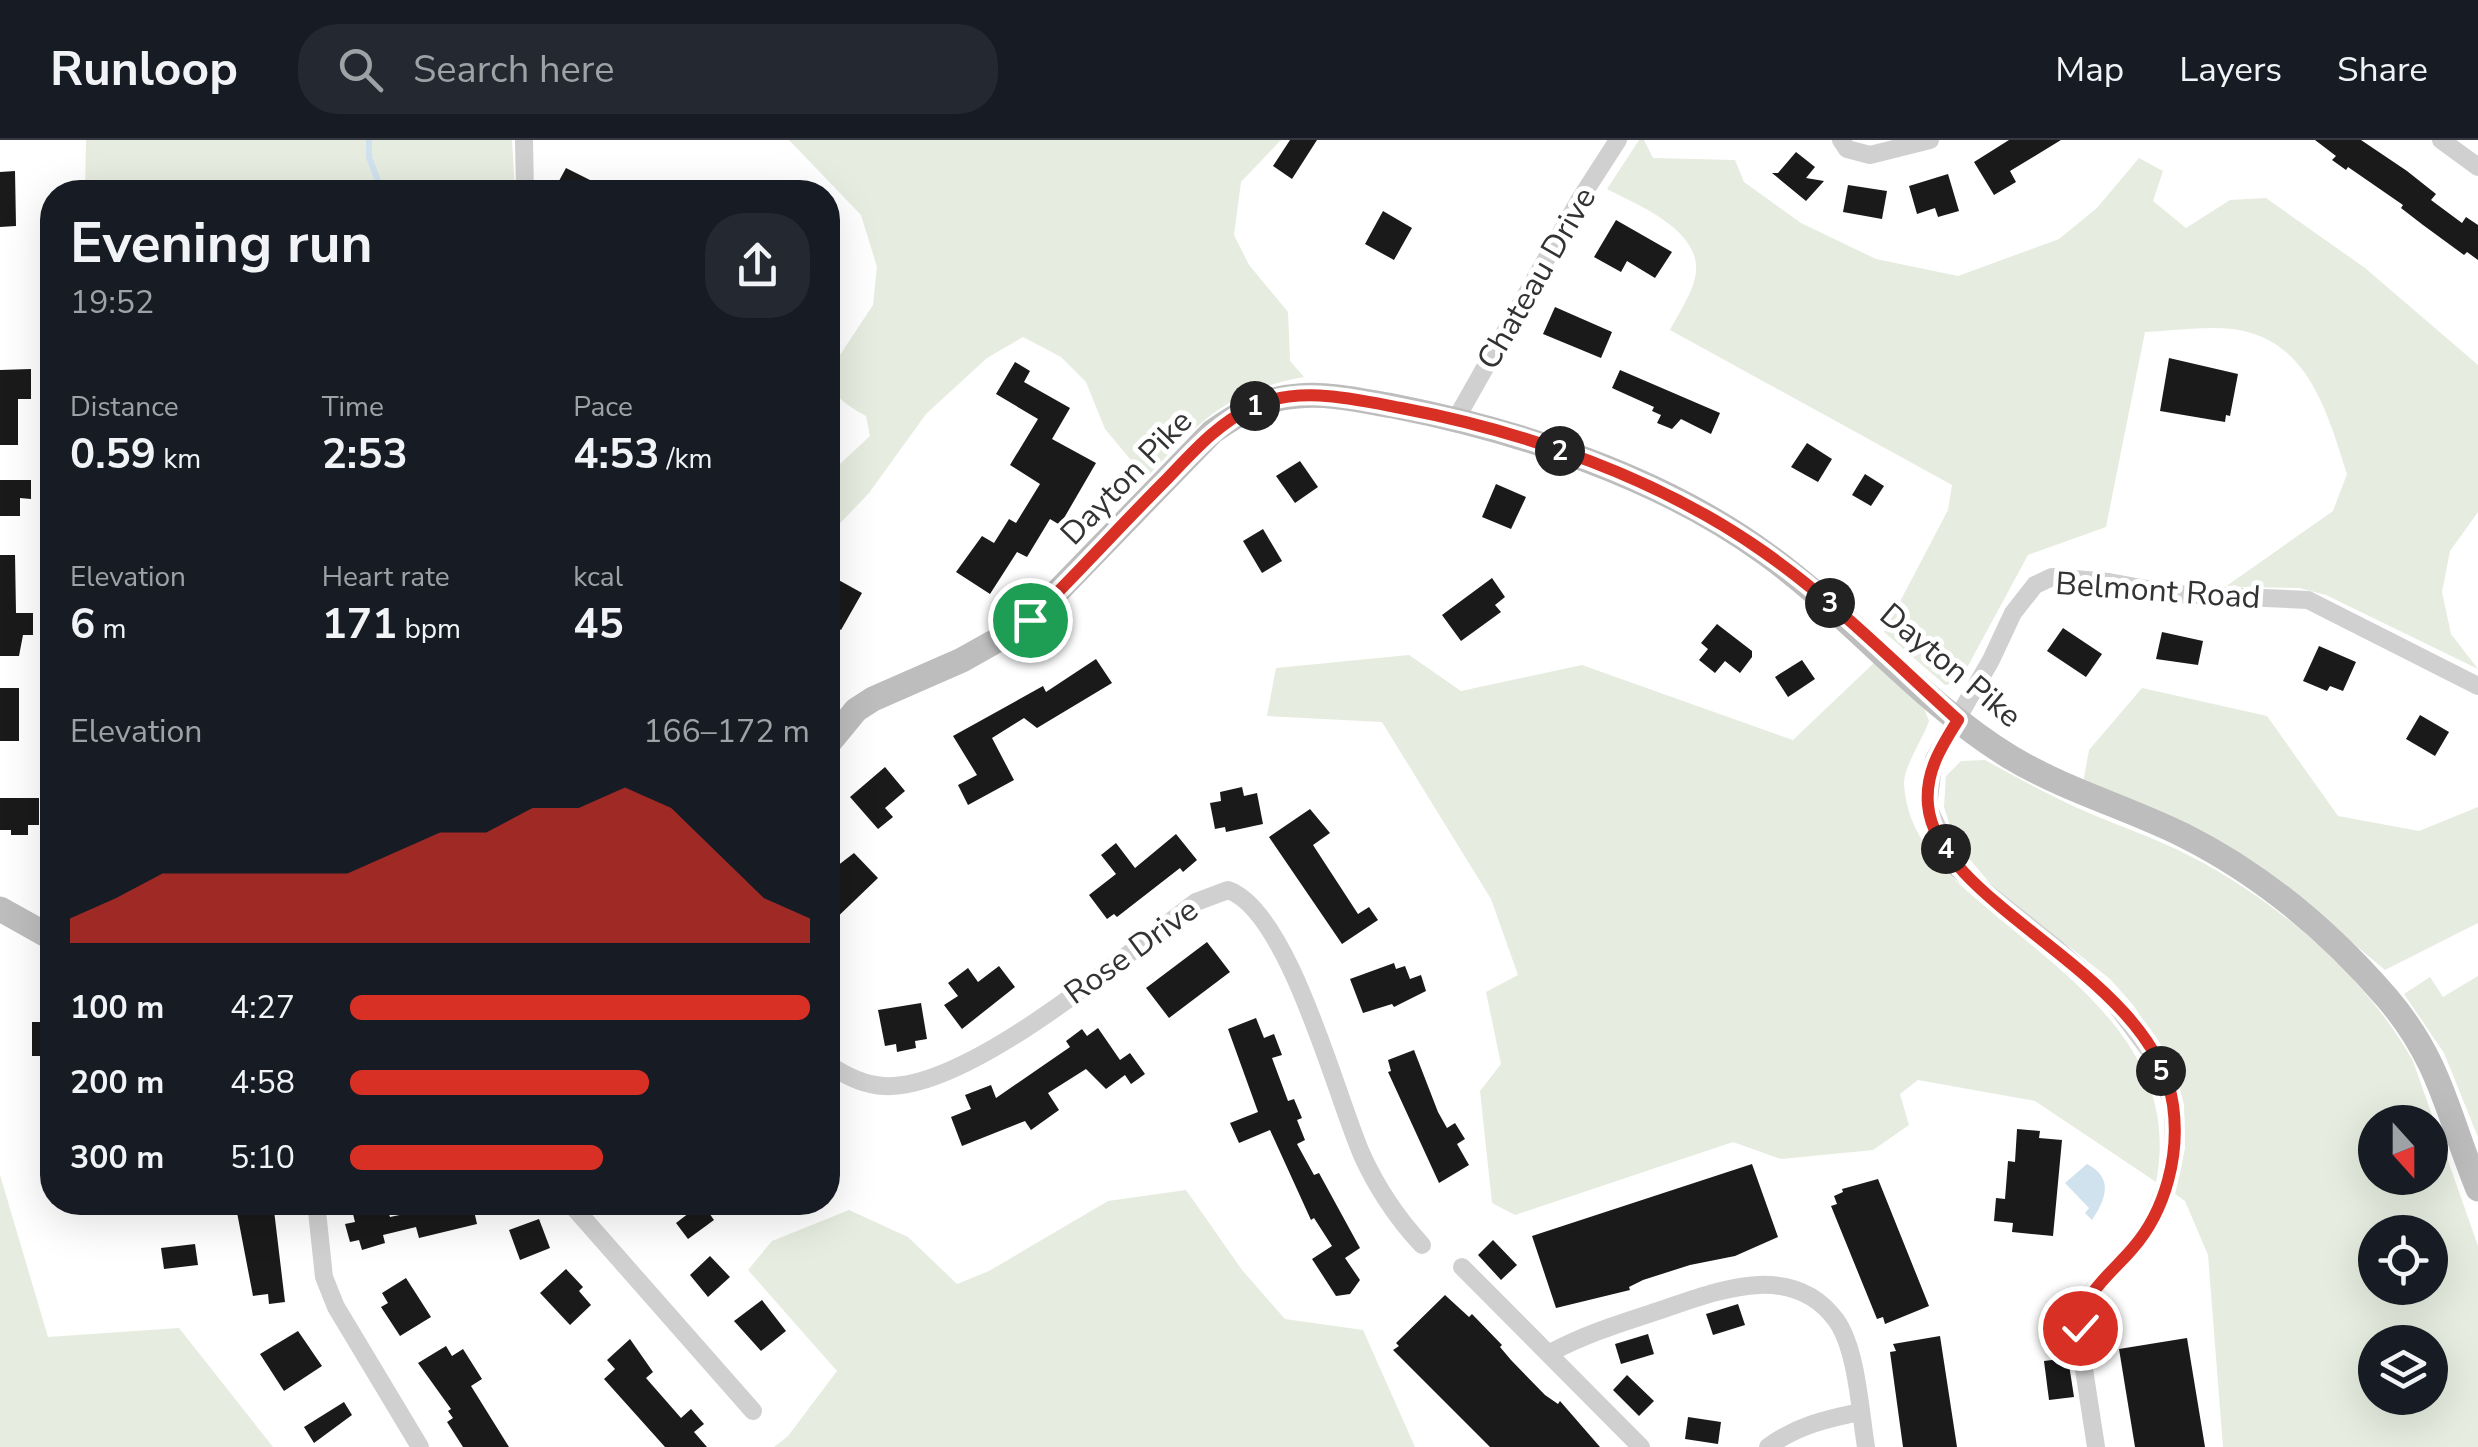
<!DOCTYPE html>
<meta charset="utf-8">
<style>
body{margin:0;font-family:"Nunito Sans",sans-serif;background:#242831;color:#f1f3f6;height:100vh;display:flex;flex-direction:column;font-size:38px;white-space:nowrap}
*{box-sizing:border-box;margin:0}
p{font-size:32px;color:#9ea1a6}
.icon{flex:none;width:55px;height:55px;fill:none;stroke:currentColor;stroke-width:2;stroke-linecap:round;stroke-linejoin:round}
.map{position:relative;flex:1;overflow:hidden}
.panel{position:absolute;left:40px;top:40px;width:800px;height:1035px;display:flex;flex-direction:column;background:#171b24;border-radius:40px;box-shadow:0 10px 40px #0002}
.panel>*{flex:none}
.needle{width:65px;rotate:159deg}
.controls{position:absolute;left:2358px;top:965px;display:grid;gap:20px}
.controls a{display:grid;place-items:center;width:90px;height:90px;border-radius:50%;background:#171b24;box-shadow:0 10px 40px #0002;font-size:50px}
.pin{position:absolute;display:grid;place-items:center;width:85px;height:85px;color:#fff;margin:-42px;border:5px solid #fff;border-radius:50%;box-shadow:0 2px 10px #0007}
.km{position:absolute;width:50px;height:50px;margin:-25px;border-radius:50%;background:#222;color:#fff;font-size:28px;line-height:50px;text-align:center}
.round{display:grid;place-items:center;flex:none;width:105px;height:105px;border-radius:40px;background:#242831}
.headline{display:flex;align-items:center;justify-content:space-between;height:170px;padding:0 30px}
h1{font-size:55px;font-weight:700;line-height:75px}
.stats{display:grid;grid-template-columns:repeat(3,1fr);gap:15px;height:170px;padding:10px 30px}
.stats div{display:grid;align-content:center}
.stats b{font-size:42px;font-weight:700}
.stats small{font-size:28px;font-weight:400}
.stats p{font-size:28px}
.chart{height:280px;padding:20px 30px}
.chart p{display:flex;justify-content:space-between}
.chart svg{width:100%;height:180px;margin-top:10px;fill:#d93025;opacity:.7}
ul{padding:0 30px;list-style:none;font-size:32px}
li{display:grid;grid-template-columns:160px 120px 1fr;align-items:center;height:75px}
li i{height:25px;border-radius:12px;background:#d93025}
header{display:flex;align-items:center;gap:60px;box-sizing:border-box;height:140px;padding:0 50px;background:#171b24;border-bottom:2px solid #363941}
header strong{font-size:48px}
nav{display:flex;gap:55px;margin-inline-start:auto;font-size:35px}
.search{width:700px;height:90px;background:#242831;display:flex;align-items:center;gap:25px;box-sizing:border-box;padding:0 35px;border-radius:40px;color:#9ea1a6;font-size:38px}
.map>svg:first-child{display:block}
</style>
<header>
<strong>Runloop</strong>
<div class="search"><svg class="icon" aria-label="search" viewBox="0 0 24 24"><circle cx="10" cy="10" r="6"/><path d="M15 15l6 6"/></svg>Search here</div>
<nav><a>Map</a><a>Layers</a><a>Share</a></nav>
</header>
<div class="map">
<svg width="2478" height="1307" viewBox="0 0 2478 1307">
<rect width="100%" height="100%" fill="#fff"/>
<g fill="#e6ecdf" fill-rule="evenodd">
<path d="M86,0H512L515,52H85Z"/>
<path d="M789,0H1281L1241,42L1234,95L1249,125L1288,172L1290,221L1304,237C1226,251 1198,283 1146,338L1105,289L1086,242L1061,217L1023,197L987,218L926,274L869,353L828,396V335L870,296L866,276C849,266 828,255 828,233L873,165L877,127L861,75Z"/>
<path d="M1639,0H1644L1653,18L1735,20L1744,42L1801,83L1876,119L1958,136L2059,99L2097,68L2139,18L2163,31L2153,61L2186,88L2230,60L2266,58L2365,128L2478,225V372L2450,411L2442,452L2451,494L2478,529L2326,455L2299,448L2225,447L2333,371L2347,334C2327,272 2308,198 2232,189C2205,186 2173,191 2145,192L2106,387L2028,415L1963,535L1953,544L1945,545L1884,492L1948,370L1952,345L1670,190C1679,173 1694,151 1696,132C1700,89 1637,65 1607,49Z"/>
<path d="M1409,515L1461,551L1582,525L1793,600L1876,521L1924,568L1929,581C1923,599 1904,626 1904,644C1907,696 1943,731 1980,762C2068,838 2182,909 2156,1042L2035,961L1918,940L1900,954L1909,985L1873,1010L1781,1019L1733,1002L1515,1075L1492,1063L1480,951L1501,924L1486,852L1518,835L1491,759L1382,582L1267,576L1276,528Z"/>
<path d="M2142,548L2267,576L2338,676L2419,691L2478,667V783L2385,830L2262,727L2188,684L2083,643L2089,610Z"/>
<path d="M1985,620C2014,636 2043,652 2073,666C2112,684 2154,697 2192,717C2278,762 2365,835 2413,921L2478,1106V1307H2223L2208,1115L2185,1061L2175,1054L2185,1008L2184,964L2173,929L2134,866L2110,839L1994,748L1955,702L1944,667L1946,636L1961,621ZM2375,982H2430V1038H2375ZM2375,1092H2430V1148H2375ZM2375,1202H2430V1258H2375Z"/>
<path d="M2478,836V997L2444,913L2404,854L2430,837L2443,857Z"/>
<path d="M0,1035L48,1197L179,1188L273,1307H0Z"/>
<path d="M1186,1050L1242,1130L1285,1179L1363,1190L1415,1307H774L788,1296L837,1231L748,1130L772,1101L849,1070L908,1097L957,1144L989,1131L1108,1061Z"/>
</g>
<path fill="#cfe2ee" d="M2087,1024C2114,1038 2106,1059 2092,1080L2085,1073L2089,1068L2065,1043Z"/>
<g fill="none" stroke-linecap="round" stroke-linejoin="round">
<path stroke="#cfe2ee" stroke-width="6" d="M369,0V17L382,52"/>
</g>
<g fill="#1a1a1a">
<path d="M1290,0H1317L1292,39L1273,26Z"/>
<path d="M2009,0H2061L2010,31L2016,42L1994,55L1974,22Z"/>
<path d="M2315,0H2361L2407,31L2436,54L2431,60L2462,83L2466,77L2478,85V120L2467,112L2464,115L2423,85L2401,68L2403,65L2348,27L2346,30L2332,20L2336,16Z"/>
<path d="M1796,12L1815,27L1806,38L1824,41L1806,61L1772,33H1778Z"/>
<path d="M566,28L614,52H553Z"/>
<path d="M15,31L16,86L0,87V32Z"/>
<path d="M1948,34L1959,71L1938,77L1935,68L1917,74L1909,46Z"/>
<path d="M1848,45L1887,51L1882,79L1843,72Z"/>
<path d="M1383,71L1412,88L1394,120L1365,104Z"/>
<path d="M1616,80L1672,112L1655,138L1627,121L1621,132L1594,117Z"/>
<path d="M1555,167L1612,192L1601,218L1543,194Z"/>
<path d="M2169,218L2238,234L2230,276L2226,275L2225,282L2160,271Z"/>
<path d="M1015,222L1030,231L1024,242L1070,268L1052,299L1096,323L1060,385L1050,379L1027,417L1017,412L990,454L956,432L982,396L994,403L1009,379L1016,383L1040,344L1010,325L1038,279L996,254Z"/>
<path d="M31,229V259H18V305H0V230Z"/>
<path d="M1620,230L1720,273L1711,294L1681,279L1672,289L1657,283L1661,275L1652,271L1654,267L1612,248Z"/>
<path d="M1807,303L1832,319L1818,342L1791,327Z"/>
<path d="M1300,321L1318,347L1295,363L1276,336Z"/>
<path d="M1865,334L1884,346L1871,366L1852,355Z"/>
<path d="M0,340H31V359L20,358V376H0Z"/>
<path d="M1496,344L1526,357L1511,389L1482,377Z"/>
<path d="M1263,389L1282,421L1262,433L1243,401Z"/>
<path d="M0,415H15L16,473H33V495H23L19,516H0Z"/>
<path d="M835,438L862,453L841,490L828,482V450Z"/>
<path d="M1492,438L1505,457L1495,465L1501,472L1461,501L1442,475Z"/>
<path d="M1717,484L1752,511V517L1740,533L1725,521L1715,533L1699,520L1708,509L1701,503Z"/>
<path d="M2063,488L2102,514L2086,537L2047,511Z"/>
<path d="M2162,492L2203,501L2198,525L2156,519Z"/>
<path d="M2319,506L2356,522L2343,551L2330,546L2327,551L2303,541Z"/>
<path d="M1096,519L1112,543L1037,588L1024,578L992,598L1014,640L968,665L958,645L977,635L953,596L1043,546L1046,552Z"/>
<path d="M1802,520L1815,539L1788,557L1775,537Z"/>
<rect x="0" y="548" width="19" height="53"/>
<path d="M2420,575L2449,592L2435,616L2406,599Z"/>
<path d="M885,627L905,651L885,668L893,677L878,689L850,657Z"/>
<path d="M1242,647L1244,656L1257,653L1263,684L1226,692L1225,687L1215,689L1210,663L1221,661L1220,652Z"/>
<path d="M0,658H39V685H28V695H11V690H0Z"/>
<path d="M1310,669L1330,693L1313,705L1358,774L1369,767L1378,780L1342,804L1269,697Z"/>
<path d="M1176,694L1197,720L1183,732L1180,728L1117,777L1114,774L1107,779L1089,755L1116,734L1101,715L1116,703L1135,728Z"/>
<path d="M854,713L878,738L828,786V733Z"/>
<path d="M1207,802L1230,832L1169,878L1146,848Z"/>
<path d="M1394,823L1396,829L1405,826L1410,839L1421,835L1426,851L1394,867L1392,864L1363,873L1350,839Z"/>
<path d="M999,826L1015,847L962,889L944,865L958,856L948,843L968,828L978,842Z"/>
<path d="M921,863L927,899L915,901L916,908L897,912L896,904L885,906L878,870Z"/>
<path d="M1256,878L1264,898L1274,894L1282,915L1272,918L1288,961L1294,959L1302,978L1297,980L1305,1000L1297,1004L1314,1035L1319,1033L1360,1108L1345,1118L1360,1140L1350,1154L1336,1156L1312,1119L1332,1106L1314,1078L1311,1080L1270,990L1239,1003L1230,983L1258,972L1228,889Z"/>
<rect x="32" y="882" width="20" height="34"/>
<path d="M1098,888L1120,920L1130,913L1145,934L1131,944L1125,935L1106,949L1086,929L1048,953L1059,970L1031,990L1025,981L962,1006L951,977L971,969L965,955L991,945L996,958L1070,907L1066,901L1082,889L1087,896Z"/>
<path d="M1414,910L1438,972L1447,988L1455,983L1465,999L1457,1004L1469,1025L1439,1043L1388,932L1391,931L1388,920Z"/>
<path d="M2017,989L2040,991L2039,998L2062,1000L2053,1096L2012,1092L2013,1083L1994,1081L1996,1058L2005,1059L2008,1021L2015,1022Z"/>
<path d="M1752,1024L1778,1097L1735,1116L1690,1125L1643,1140L1629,1147L1630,1150L1556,1168L1532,1096Z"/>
<path d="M1878,1039L1929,1166L1885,1184L1883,1177L1877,1179L1831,1066L1837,1064L1834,1056L1843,1052L1842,1049Z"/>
<path d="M235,1062H273L285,1162L269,1164L268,1154L253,1156Z"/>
<path d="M350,1062H385L390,1077L428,1069L426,1062H472L477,1084L419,1098L416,1087L383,1095L385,1103L362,1110L359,1100L350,1102L345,1084L355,1082Z"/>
<path d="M702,1063L714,1080L688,1099L676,1083Z"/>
<path d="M539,1079L550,1108L520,1120L509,1090Z"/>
<path d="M1493,1100L1517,1125L1501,1140L1478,1115Z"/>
<path d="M195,1104L198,1125L164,1129L161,1108Z"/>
<path d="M710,1116L730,1137L708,1157L690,1135Z"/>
<path d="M566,1129L583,1147L579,1151L591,1165L570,1185L540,1153Z"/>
<path d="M406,1138L431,1177L400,1196L381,1167L388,1163L382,1153Z"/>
<path d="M1445,1155L1469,1177L1472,1174L1502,1205L1500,1207L1511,1220L1545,1255L1558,1264L1560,1261L1600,1307H1490L1393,1210L1399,1206L1396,1203Z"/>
<path d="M762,1160L786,1191L761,1211L734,1181Z"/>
<path d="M1738,1164L1745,1185L1713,1195L1706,1174Z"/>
<path d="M298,1191L322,1226L284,1251L260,1214Z"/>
<path d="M1648,1194L1654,1214L1621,1224L1615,1204Z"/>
<path d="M1940,1196L1957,1307H1903L1890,1212L1896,1211L1893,1204Z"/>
<path d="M2187,1198L2205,1307H2135L2119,1209Z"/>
<path d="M630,1199L653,1232L646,1238L681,1278L691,1269L704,1284L694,1292L707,1307H665L604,1239L615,1229L607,1220Z"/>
<path d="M446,1206L452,1216L463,1209L482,1239L471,1246L509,1307H463L447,1282L453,1278L448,1271L451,1269L418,1223Z"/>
<path d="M2068,1218L2074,1257L2049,1260L2044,1221Z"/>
<path d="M1627,1235L1654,1261L1639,1276L1613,1250Z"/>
<path d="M344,1262L352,1275L314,1303L304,1287Z"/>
<path d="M1688,1277L1721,1282L1718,1304L1685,1299Z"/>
</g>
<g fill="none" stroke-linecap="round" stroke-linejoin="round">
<g stroke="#d0d0d0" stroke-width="18">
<path d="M524,0L525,52"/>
<path d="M1841,0L1847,9L1870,15L1930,0"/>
<path d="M2441,0L2478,27"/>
<path d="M1456,279L1580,59L1618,0"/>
<path d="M828,924C844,935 863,945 884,946C968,951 1127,813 1196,762L1228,750C1289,771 1336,956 1362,1015C1377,1048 1397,1078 1422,1105"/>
<path d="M316,1062L324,1137L336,1167L420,1307"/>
<path d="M569,1062L753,1271"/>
<path d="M1462,1127L1641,1307"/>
<path d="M1550,1213C1585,1194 1621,1183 1658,1171C1715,1152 1791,1119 1836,1180C1857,1209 1860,1271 1866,1307"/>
<path d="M1768,1307C1796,1286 1826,1279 1860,1272"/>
<path d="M2096,1307L2081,1210L2080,1175L2094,1149L2136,1106L2152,1080L2170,1037L2174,1010L2173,963L2150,911L2109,856L2055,807L1957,729L1928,667L1934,619L1991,520L2013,473L2035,445L2052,437L2109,442L2174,454L2308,460L2478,546"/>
</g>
<g stroke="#bdbdbd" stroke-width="25">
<path d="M828,604L856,570L873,559L962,520L1026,484L1212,292C1239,273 1265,258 1298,256C1329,253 1363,261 1393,266C1520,291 1661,337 1766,414C1852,476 1920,562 2010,617C2065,650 2126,667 2183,695C2261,734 2330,792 2387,858C2441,921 2448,976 2478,1049"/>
<path d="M0,769L52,798"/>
</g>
</g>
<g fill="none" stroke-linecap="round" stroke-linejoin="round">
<g stroke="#fff" stroke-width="20">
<path id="route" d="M1030,480C1077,434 1121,385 1167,339C1193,312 1218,283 1253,267C1298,245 1354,259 1401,268C1527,292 1659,338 1764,412C1834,461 1895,523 1958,580C1941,607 1925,632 1928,665C1937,766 2154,834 2173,965C2180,1014 2166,1070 2133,1108C2113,1132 2081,1154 2080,1188"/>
</g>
<use href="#route" stroke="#d93025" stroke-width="12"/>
</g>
<g text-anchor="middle" stroke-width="10" stroke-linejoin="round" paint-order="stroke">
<g font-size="32" fill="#333" stroke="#fff">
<text transform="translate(1536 138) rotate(-60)" y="11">Chateau Drive</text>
<text transform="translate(1126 337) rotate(-46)" y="11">Dayton Pike</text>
<text transform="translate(2158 450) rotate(4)" y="11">Belmont Road</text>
<text transform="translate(1951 525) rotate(40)" y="11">Dayton Pike</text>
<text transform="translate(1131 811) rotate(-36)" y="11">Rose Drive</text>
</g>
</g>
</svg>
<div class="controls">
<a><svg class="needle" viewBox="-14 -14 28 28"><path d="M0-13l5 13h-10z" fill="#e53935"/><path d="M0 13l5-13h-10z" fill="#9ea1a6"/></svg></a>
<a><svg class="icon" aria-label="locate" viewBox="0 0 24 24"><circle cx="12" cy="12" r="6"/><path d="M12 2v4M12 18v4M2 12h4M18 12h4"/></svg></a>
<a><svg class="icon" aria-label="layers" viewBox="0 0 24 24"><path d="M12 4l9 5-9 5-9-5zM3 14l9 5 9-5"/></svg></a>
</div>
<div class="pin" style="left:1030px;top:480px;background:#1e9e55"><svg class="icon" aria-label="arrive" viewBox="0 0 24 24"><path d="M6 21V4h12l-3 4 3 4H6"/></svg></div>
<div class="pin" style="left:2080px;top:1188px;background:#d93025"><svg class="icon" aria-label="check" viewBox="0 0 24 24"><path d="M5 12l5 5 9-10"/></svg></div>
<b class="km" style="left:1255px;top:266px">1</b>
<b class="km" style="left:1560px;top:311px">2</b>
<b class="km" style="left:1830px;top:463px">3</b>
<b class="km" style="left:1946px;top:709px">4</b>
<b class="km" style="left:2161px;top:931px">5</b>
<section class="panel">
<div class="headline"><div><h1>Evening run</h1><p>19:52</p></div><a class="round"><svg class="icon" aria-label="share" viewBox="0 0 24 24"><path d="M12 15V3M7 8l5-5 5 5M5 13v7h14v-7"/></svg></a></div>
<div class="stats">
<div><p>Distance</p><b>0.59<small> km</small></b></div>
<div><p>Time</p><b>2:53</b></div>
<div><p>Pace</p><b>4:53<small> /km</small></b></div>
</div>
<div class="stats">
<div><p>Elevation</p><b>6<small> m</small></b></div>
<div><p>Heart rate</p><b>171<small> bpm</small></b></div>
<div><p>kcal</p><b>45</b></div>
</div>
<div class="chart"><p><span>Elevation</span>166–172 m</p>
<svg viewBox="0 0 160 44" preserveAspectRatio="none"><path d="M0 44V38L10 33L20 27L30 27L40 27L50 27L60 27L70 22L80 17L90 17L100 11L110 11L120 6L130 11L140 22L150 33L160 38V44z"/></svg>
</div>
<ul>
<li><b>100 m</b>4:27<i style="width:100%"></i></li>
<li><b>200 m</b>4:58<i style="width:65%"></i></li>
<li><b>300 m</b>5:10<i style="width:55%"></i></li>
</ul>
</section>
</div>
